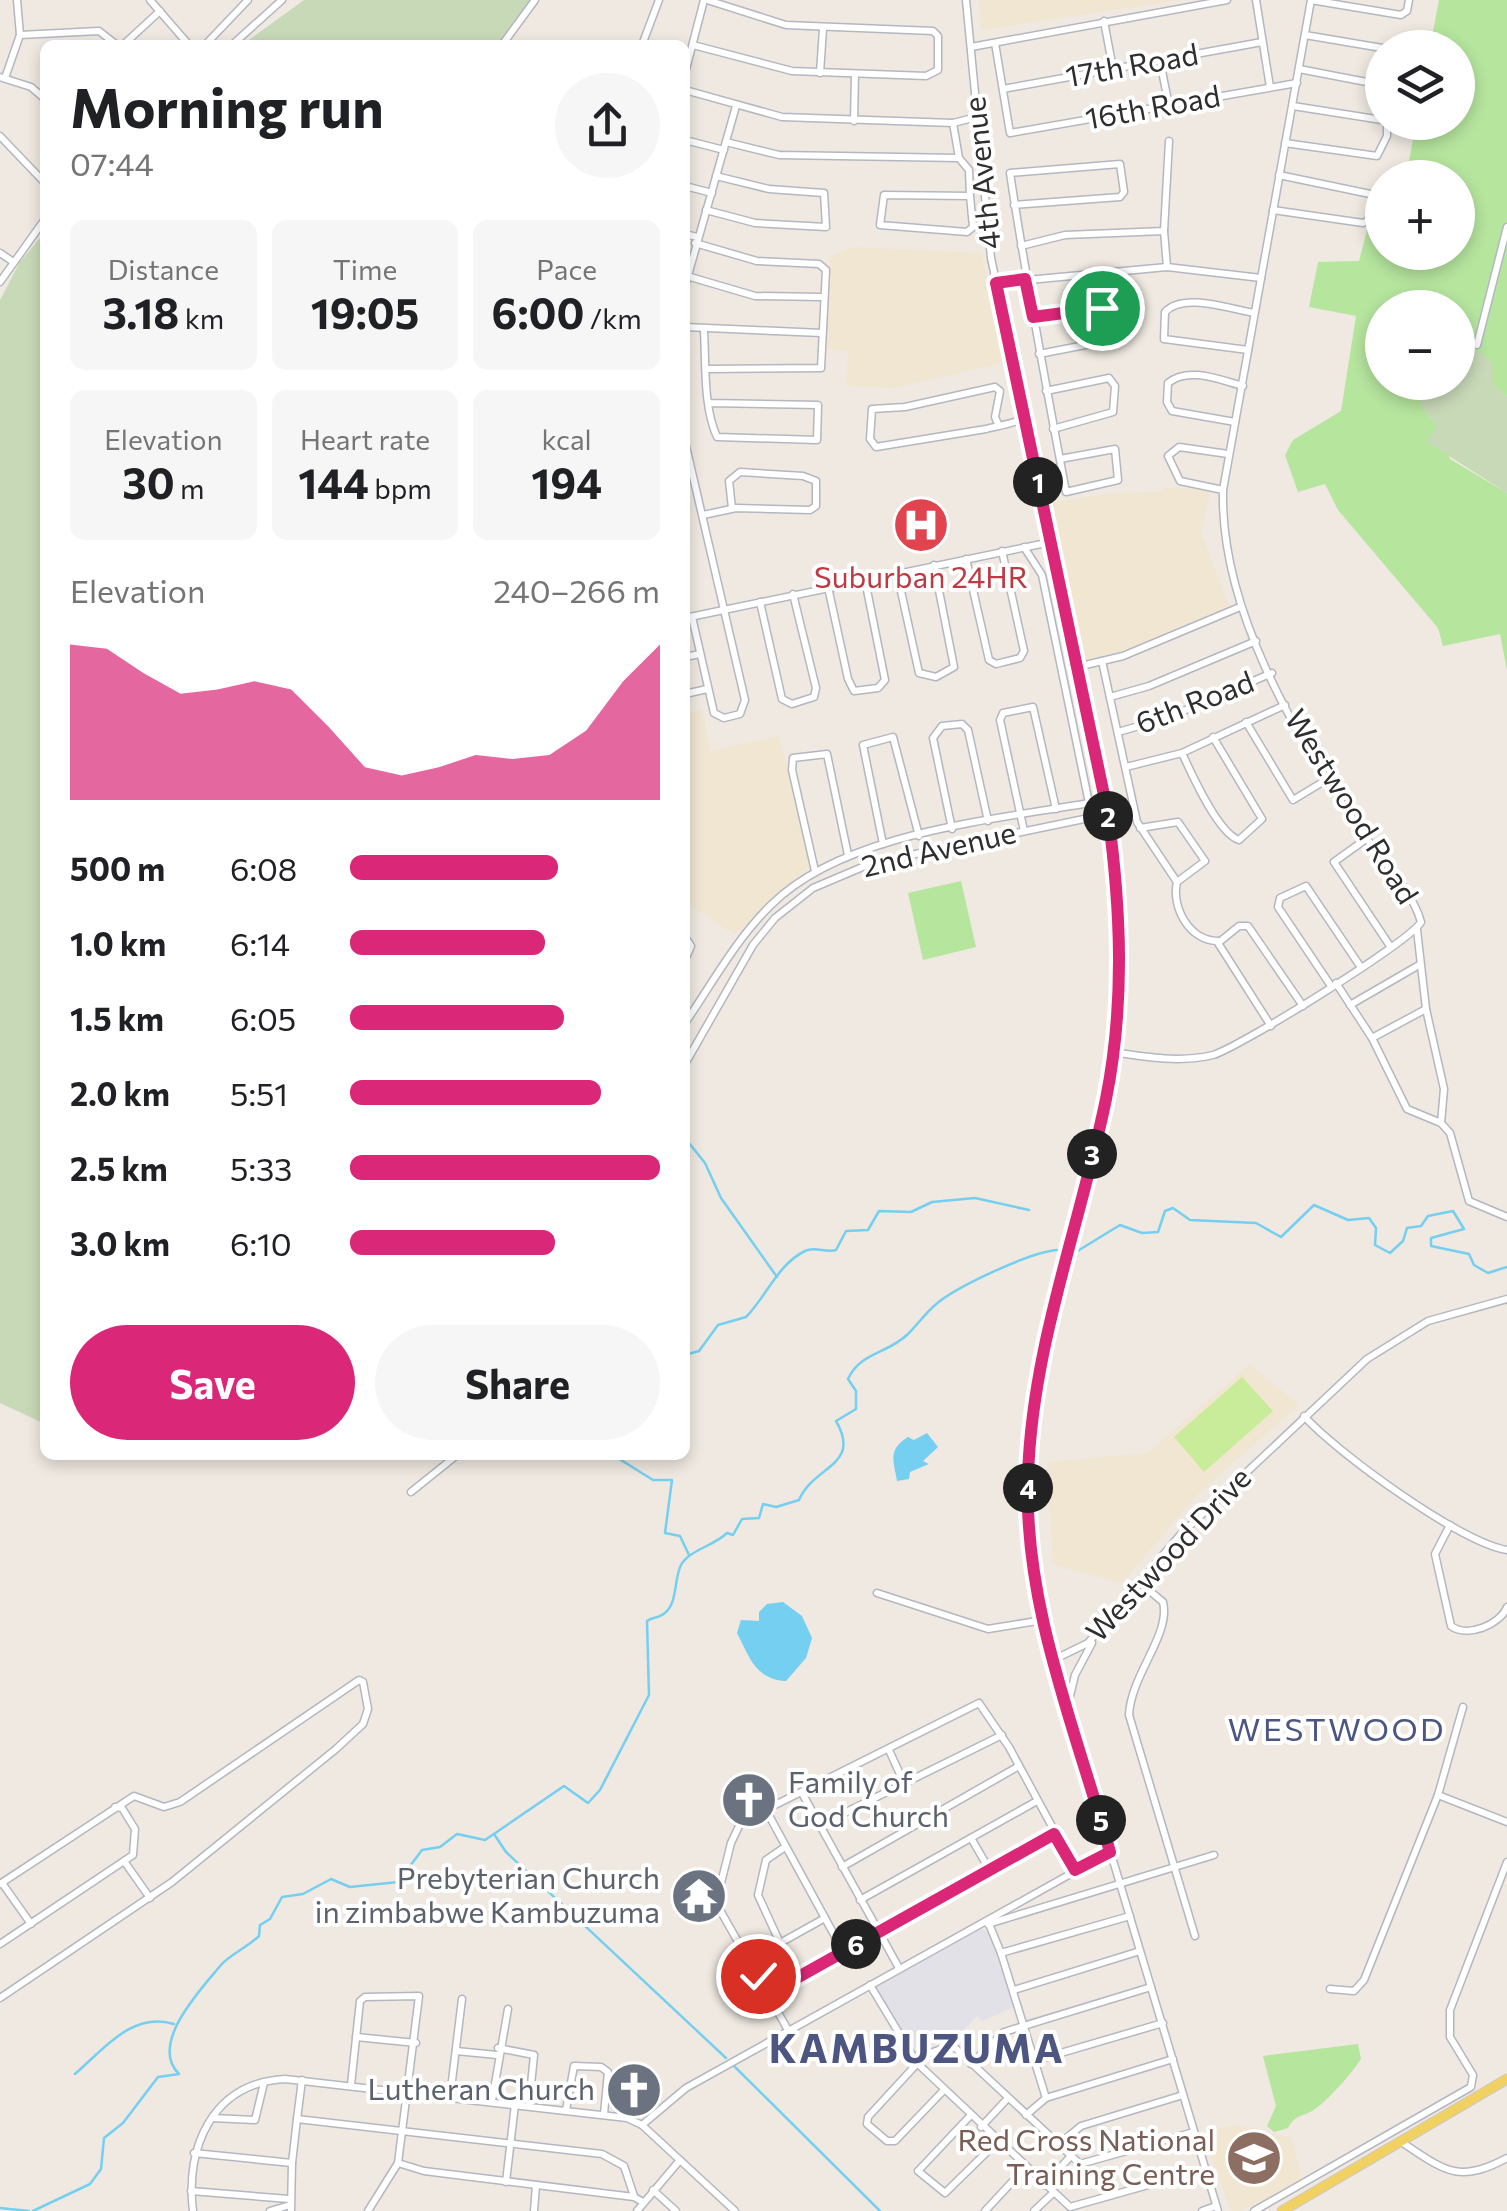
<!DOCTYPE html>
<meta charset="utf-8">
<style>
body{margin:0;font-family:Commissioner,sans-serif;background:#f6f6f6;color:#202124;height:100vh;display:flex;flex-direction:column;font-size:38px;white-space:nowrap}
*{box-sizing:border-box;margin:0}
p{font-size:32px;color:#757577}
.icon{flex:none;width:55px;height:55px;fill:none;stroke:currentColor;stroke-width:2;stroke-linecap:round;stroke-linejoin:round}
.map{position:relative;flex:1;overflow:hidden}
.panel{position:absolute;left:40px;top:40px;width:650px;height:1420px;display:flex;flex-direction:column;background:#fff;border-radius:15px;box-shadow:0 5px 15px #0003}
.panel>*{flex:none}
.buttons{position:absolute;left:1365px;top:30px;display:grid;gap:20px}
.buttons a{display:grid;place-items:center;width:110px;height:110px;border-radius:50%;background:#fff;box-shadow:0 5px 15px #0003;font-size:50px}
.pin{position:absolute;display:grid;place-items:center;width:85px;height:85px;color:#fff;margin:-42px;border:5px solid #fff;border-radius:50%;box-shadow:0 2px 10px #0007}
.km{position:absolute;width:50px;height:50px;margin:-25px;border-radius:50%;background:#222;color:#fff;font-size:28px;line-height:50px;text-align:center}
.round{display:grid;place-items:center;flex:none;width:105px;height:105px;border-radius:52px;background:#f6f6f6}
.headline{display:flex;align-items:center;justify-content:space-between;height:170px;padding:0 30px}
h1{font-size:55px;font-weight:700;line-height:75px}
.stats{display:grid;grid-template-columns:repeat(3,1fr);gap:15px;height:170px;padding:10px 30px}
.stats div{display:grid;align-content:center;border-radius:15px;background:#f6f6f6;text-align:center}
.stats b{font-size:42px;font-weight:700}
.stats small{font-size:28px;font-weight:400}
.stats p{font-size:28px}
.chart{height:280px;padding:20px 30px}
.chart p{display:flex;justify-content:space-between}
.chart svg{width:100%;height:180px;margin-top:10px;fill:#db2777;opacity:.7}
.cta{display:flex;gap:20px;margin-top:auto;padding:20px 30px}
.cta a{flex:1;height:115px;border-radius:60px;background:#db2777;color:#fff;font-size:40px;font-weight:700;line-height:115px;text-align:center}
.cta a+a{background:#f6f6f6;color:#202124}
ul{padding:0 30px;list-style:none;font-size:32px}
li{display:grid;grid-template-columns:160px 120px 1fr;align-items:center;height:75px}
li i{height:25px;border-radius:12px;background:#db2777}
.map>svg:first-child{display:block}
</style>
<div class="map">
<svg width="1507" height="2211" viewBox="0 0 1507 2211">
<rect width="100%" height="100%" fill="#efe9e1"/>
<path fill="#e3e1e8" d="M981,1928L990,1933L998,1952L1014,2007L982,2021L977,2016L956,2038L910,2051L874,1984Z"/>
<g fill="#f0e6d1">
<path d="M979,0H1180L981,30Z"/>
<path d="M853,247L982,253L1002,363L894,388L846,386L848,351L824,349L826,287L830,257Z"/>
<path d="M1168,487L1211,491L1201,533L1229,606L1122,651L1083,661L1049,503L1111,493L1158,492Z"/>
<path d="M702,710L710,751L779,736L812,866L776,893L735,935L685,902V713Z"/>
<path d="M1250,1364L1299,1405L1196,1496L1122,1583L1053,1565L1047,1462L1147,1453Z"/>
<path d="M1236,2125L1292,2138L1302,2179L1242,2211H1231L1202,2132Z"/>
</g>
<g fill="#b6e59e">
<path d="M1439,0H1507V396L1494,386L1468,351L1458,358V308H1382V382L1429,383L1420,404L1437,426L1450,459L1507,493V670L1500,634L1443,646L1438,628L1338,510L1325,484L1298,492L1285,455L1293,440L1341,411L1356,316L1309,307L1318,262L1359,261L1368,227L1382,230V252H1458V178L1406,177L1416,123L1458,122V48L1430,47Z"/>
<path d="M961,881L976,947L923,960L908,893Z"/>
<path d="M1358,2044L1361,2059C1353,2072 1327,2101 1315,2109C1304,2117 1295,2114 1288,2128L1274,2132L1267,2126L1276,2106L1263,2056Z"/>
</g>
<g fill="#c8d9b8">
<path d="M304,0H537L497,45H242Z"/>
<path d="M45,232V1424L0,1403V300L20,262Z"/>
<path d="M1468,351L1482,353L1493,363L1494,386L1507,396V493L1427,442L1437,426L1420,404L1428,383L1458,382V358Z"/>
</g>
<path fill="#c9ec9a" d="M1242,1377L1273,1411L1204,1472L1174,1437Z"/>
<g fill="#75cff0">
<path d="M927,1433L938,1447L923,1461L929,1464L910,1472L909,1479L897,1481C894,1461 887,1450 908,1437L914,1440Z"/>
<path d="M783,1602L802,1616L812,1638L806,1658L786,1681C755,1679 750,1658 737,1633L741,1620L759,1621V1612L767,1604Z"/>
</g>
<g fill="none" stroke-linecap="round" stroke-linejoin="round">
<g stroke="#75cff0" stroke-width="2.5">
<path d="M685,1138L705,1163L721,1198L777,1277"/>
<path d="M1076,1252L1120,1225L1142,1233L1158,1232L1165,1211L1173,1208L1190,1220L1256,1223L1281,1237L1314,1205L1348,1220L1369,1218L1376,1228L1375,1245L1390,1253L1403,1241L1407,1228L1421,1226L1428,1216L1453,1211L1464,1229L1431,1238V1246L1469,1254L1474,1265L1488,1273L1507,1267"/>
<path d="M685,1355L699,1351L718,1325L746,1317C766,1297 778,1264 805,1251C814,1246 826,1253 836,1250L846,1231L868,1230L879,1211L911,1212L932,1202L975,1198L1029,1210"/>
<path d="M613,1455L653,1480H672L665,1533L680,1536L689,1555"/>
<path d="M494,1834L506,1852L726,2058"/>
<path d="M733,2065L880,2211"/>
<path d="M75,2074C103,2050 132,2011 174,2024"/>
<path d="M0,2208L29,2211"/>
<path d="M33,2211L90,2184L101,2169L104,2138L123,2123L158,2077L179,2074C148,2044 202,1988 221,1965C228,1956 249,1946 259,1936L260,1925L270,1919L282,1897L303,1894L331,1879L350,1887L398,1882L422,1850L440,1847L457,1834L485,1840L564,1786L588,1803L600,1790L649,1695L647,1621C651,1618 656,1618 660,1616C679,1608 673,1580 681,1565C689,1550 714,1546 727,1533L733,1535L742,1519L759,1518L763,1504L776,1507L799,1500C814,1465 862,1466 836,1421L856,1409V1391L848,1379C860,1352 888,1354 908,1334C918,1324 924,1315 934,1306C953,1288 1032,1251 1058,1250"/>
</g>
<g stroke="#b4b7c1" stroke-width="9">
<g id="minor">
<path d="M150,0L189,45"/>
<path d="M966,0L991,258L1108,814L1121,948L1106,1095L1054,1294L1035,1394L1028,1474L1032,1558L1053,1660L1218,2211"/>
<path d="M1256,0L1270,87"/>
<path d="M1311,0L1401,15L1407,11L1409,0"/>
<path d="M1104,21L1113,69"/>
<path d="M20,35L99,31L117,45"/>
<path d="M1305,35L1382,48"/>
<path d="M995,43L1010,133L1297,83"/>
<path d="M123,45L160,11"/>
<path d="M205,45L248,0"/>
<path d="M232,45L282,0"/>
<path d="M502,45L535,0"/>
<path d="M642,45L659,0"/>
<path d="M693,45L792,71L926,76L938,70V36L933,31L786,25L707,0"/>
<path d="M971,47L1227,0"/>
<path d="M1160,61L1169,106"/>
<path d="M1299,69L1382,85"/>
<path d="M685,73L704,0"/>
<path d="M820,73L823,29"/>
<path d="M0,77L31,87L45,99"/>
<path d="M5,78L20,35L17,0"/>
<path d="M1003,89L1262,42"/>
<path d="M685,90L782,117L953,123L977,117"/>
<path d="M1293,106L1382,120"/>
<path d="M854,121L855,74"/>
<path d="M0,136L45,183"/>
<path d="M685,140L724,150"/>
<path d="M726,142L779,155L959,158L953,123"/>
<path d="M1285,143L1377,156L1387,136V122"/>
<path d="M959,158L969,170L970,196L884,195L880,225L967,232L973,227L970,196"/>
<path d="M685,186L712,193"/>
<path d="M1014,205L1120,197L1124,192L1120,164L1010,173C1026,280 1046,386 1066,492L1118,480L1115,449L1060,459"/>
<path d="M706,210L755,223L826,227L824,193L769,189L716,176"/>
<path d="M1273,210L1363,223L1368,221L1375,195L1279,175"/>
<path d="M1164,231L1167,267"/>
<path d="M685,234L697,237"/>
<path d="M695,243L757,261L819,264L826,270L821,368L706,369"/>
<path d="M1021,246L1065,235L1164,231L1169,141"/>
<path d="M0,253L12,261"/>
<path d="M687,276L755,296L822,297"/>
<path d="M0,282L45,219"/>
<path d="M996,283L1167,267L1261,278"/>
<path d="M685,286L736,106"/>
<path d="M1033,317L1103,308L1113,317L1111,340L1039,354"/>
<path d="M685,327L822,333"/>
<path d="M704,331C706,364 703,406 717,437L817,440L818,405L710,403"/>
<path d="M1477,345L1507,227"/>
<path d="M1248,350L1164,339L1165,312C1183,292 1230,309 1254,313"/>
<path d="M1046,391L1109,378L1115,386L1113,412L1053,429"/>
<path d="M1235,422L1172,411L1167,402L1168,383C1188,366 1220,380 1243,386"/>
<path d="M999,426L995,417L1000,391L995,387L905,407L872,409L870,439L876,447L986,429C998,426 1011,424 1023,419"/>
<path d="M685,442L745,700L740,714L724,718L714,713L692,617"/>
<path d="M1223,490L1180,481L1168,456L1179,447L1228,454"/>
<path d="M703,515L736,508L810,510L816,506V481L803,476L740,472L729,481L732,508"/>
<path d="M966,559L989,660L996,664L1020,658L1024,651L1002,551"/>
<path d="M897,573L919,673L936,677L954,667L934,565"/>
<path d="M828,587L848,679L854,691L878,688L885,680L865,580"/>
<path d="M760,602L782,699L792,704L814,697L816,688L793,594"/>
<path d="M685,618L1051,542"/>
<path d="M685,657L700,654"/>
<path d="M1102,661L1137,822L1177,882L1205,861L1178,822L1140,828"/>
<path d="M1077,667L1123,656L1240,607"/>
<path d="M685,694L707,689"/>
<path d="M1110,697L1149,686L1256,641"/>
<path d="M1246,722L1293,800L1326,780"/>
<path d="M1118,732L1167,718L1272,673"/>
<path d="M1182,753C1192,775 1218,833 1239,840L1262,819L1213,737"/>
<path d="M1126,767L1182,753L1285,705"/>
<path d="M952,829L933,738L942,726L962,724L968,730L988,821"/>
<path d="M1024,831L1000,720L1003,713L1033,707L1056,809"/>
<path d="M1366,839L1334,862L1390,946"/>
<path d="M883,844L863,745L893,737L919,836"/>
<path d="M815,871L792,770L793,758L827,754L848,855"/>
<path d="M1177,882C1171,908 1190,941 1218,941"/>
<path d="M1417,930L1426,1009L1444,1089L1441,1123"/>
<path d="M685,937L691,946L685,960"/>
<path d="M1336,983L1372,1038L1407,1109L1441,1123L1450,1133L1469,1201L1507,1217"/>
<path d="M1331,986L1278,907L1280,898L1306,886L1360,966"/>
<path d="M1350,1005L1419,965"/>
<path d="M685,1023C712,984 736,939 771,905C843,833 992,820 1089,803L1042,575L1024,547"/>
<path d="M1271,1026L1218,943L1239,926H1248L1303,1006"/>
<path d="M1372,1038L1426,1009"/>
<path d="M1113,1052C1145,1057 1180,1063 1213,1055C1240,1047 1411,941 1421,922C1412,889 1377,855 1358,827C1293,732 1220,607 1223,490L1311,0"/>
<path d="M685,1064L753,945L775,918L813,888L872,863L1108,814"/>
<path d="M1304,1416C1336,1452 1461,1543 1507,1550"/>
<path d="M411,1492L457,1455"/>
<path d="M1450,1525L1435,1554L1451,1626C1467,1638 1500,1625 1507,1607"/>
<path d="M1139,1582L1163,1602C1171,1635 1131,1674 1129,1715L1195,1936"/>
<path d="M877,1593L988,1629L1043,1620"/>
<path d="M1053,1660L1088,1643L1181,1534L1367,1359L1428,1321L1507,1299"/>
<path d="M1069,1700L1075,1675L1092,1643"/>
<path d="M889,1750L904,1783"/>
<path d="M802,1793L899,1968"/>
<path d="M1438,1795L1507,1822"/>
<path d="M766,1810L843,1951L1054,1834"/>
<path d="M820,1825L1002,1735"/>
<path d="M971,1838L989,1869"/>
<path d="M124,1861L150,1898"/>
<path d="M842,1867L1019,1766"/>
<path d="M2,1883L31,1924"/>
<path d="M0,1884L134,1796L164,1807L180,1802L359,1680L363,1682L368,1709L363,1724L336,1749L172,1882L0,1998"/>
<path d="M860,1900L1037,1801"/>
<path d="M988,1924L1214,1855"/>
<path d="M989,1924L1001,1953L1130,1916"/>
<path d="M780,1943L758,1895L766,1860L785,1847"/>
<path d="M0,1944L133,1855L135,1829L122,1808L115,1807"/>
<path d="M1001,1953L1046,2098L1026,2115"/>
<path d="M748,1961L825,1918"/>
<path d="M870,1985L917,2063L1070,2207L1205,2169"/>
<path d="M1330,1989L1354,1991L1364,1980L1438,1795L1463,1707"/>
<path d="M1014,1990L1140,1951"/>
<path d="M768,1994L843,1951"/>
<path d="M788,2030L716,1903L731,1843L741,1822L979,1703L1009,1747L1075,1869"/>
<path d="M356,2037L416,2043"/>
<path d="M498,2048L534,2055L529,2105"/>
<path d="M456,2051L497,2055"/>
<path d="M1037,2060L1163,2023"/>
<path d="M971,2064L1004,2032L1151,1987"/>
<path d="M351,2085L360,2001L365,1997L419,1996L398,2163L424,2171L634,2197L643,2202"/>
<path d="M943,2091L895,2141H887L867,2124L868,2117L925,2055L952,2045L1080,2164L1194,2132"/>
<path d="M450,2097L462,1999"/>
<path d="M1046,2098L1173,2059"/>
<path d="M492,2101L508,2009"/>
<path d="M566,2110L574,2066L601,2067L608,2072L604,2114"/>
<path d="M970,2116L918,2171L945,2193L997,2142"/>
<path d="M212,2118L255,2120L264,2083"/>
<path d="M297,2119L302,2080"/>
<path d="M642,2125L686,2088L1110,1852"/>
<path d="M981,2127L1008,2098"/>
<path d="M1403,2143C1445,2171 1459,2184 1507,2158"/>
<path d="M1058,2145L1081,2126L1183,2095"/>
<path d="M194,2153L292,2163L291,2211"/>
<path d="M292,2163L297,2119L602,2154L624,2166L634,2196"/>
<path d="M506,2182L515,2104"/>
<path d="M1044,2185L1070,2157"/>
<path d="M653,2190L676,2211"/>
<path d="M191,2191L289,2199"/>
<path d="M193,2211C185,2148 212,2083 285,2079L627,2118L642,2125L735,2211"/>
<path d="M270,2211L290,2205"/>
<path d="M368,2211L398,2163"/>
<path d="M534,2211L536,2185"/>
<path d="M637,2211L680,2160"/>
<path d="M985,2211L1025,2168"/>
<path d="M1034,2211L1052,2194"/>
<path d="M1202,2211L1216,2206"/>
<path d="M1254,2211L1471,2087L1473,2075L1450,2037V2010L1507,1862"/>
</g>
</g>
<g stroke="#c9c9c9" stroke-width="11">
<path id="major" d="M1282,2211L1507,2079"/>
</g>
<use href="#minor" stroke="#fff" stroke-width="6"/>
<use href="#major" stroke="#f2d163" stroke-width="9"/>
</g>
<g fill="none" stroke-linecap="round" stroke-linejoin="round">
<g stroke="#fff" stroke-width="20">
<path id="route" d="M758,1976L768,1994L1054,1834L1075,1870L1110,1852C1076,1730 1023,1605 1028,1476C1032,1346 1080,1226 1106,1099C1125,1004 1121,910 1108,814L996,283L1025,279L1033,317L1102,308"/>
</g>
<use href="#route" stroke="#db2777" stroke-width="12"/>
</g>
<defs>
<g id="hospital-disc" transform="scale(2.875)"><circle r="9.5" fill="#e0444e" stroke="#fff"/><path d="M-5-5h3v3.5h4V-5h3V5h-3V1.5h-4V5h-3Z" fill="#fff"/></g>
<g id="church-disc" transform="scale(2.875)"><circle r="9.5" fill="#6b7280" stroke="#fff"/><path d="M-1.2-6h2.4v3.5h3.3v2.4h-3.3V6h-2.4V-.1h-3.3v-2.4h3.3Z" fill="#fff"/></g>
<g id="temple-disc" transform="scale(2.875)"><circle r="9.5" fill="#6b7280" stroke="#fff"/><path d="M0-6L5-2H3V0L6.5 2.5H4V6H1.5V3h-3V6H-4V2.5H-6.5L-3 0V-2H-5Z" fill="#fff"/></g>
<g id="university-disc" transform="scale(2.875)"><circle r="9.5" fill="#8d6e63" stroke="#fff"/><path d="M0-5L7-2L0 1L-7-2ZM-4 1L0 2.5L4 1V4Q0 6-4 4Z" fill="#fff"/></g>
</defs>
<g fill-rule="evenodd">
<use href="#hospital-disc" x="921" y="525"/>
<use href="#church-disc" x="749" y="1800"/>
<use href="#temple-disc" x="699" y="1896"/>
<use href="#church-disc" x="634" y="2090"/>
<use href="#university-disc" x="1254" y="2158"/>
</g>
<g text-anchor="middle" stroke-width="8" stroke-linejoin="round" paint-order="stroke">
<g font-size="30" fill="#2e2e2e" stroke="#fff">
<text transform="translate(1132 66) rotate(-10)" y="10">17th Road</text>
<text transform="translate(1153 108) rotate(-10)" y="10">16th Road</text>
<text transform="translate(983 173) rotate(-96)" y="10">4th Avenue</text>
<text transform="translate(1195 703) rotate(-21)" y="10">6th Road</text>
<text transform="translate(1351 807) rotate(58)" y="10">Westwood Road</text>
<text transform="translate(939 850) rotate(-13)" y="10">2nd Avenue</text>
<text transform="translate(1169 1555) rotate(-47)" y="10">Westwood Drive</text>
</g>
<g font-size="30" fill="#be3a42" stroke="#fff">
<text x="921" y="588">Suburban 24HR</text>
</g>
<g font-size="30" fill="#5b616d" stroke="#fff" text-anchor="end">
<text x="788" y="1793" text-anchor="start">Family of<tspan x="788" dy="34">God Church</tspan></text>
<text x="660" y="1889">Prebyterian Church<tspan x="660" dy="34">in zimbabwe Kambuzuma</tspan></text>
<text x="595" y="2100">Lutheran Church</text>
</g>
<g font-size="30" fill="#785e54" stroke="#fff" text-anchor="end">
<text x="1215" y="2151">Red Cross National<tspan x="1215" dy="34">Training Centre</tspan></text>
</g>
<g font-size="32" letter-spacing="2.5" fill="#4d5680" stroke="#fff">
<text x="1337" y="1741">WESTWOOD</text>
</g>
<g font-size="40" font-weight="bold" letter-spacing="2.5" fill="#4d5680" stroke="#fff">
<text x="917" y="2063">KAMBUZUMA</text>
</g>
</g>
</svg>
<div class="buttons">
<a><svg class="icon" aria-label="layers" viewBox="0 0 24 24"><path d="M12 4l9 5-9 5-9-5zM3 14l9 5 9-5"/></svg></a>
<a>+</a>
<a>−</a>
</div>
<div class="pin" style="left:1102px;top:308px;background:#1e9e55"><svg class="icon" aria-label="arrive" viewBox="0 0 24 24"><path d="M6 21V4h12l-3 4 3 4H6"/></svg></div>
<div class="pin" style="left:758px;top:1976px;background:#d93025"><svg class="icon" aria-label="check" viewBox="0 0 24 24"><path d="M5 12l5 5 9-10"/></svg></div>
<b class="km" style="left:1038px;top:482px">1</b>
<b class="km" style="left:1108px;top:816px">2</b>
<b class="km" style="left:1092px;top:1154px">3</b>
<b class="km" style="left:1028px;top:1488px">4</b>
<b class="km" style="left:1101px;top:1820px">5</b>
<b class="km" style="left:856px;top:1944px">6</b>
<section class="panel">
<div class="headline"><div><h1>Morning run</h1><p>07:44</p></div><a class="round"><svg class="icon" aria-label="share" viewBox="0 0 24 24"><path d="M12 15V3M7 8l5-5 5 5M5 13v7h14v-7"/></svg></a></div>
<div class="stats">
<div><p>Distance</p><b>3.18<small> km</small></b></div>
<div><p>Time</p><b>19:05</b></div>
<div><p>Pace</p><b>6:00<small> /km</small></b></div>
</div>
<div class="stats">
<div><p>Elevation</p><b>30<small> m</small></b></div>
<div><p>Heart rate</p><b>144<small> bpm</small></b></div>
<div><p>kcal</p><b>194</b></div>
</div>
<div class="chart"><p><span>Elevation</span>240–266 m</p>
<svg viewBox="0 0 160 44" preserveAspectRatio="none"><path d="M0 44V6L10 7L20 13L30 18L40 17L50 15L60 17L70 26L80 36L90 38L100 36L110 33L120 34L130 33L140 27L150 15L160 6V44z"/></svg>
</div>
<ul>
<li><b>500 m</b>6:08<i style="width:67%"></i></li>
<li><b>1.0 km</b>6:14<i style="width:63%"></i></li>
<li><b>1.5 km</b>6:05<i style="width:69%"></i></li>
<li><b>2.0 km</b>5:51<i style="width:81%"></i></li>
<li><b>2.5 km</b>5:33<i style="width:100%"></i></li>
<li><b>3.0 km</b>6:10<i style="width:66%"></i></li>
</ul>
<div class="cta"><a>Save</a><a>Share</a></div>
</section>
</div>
